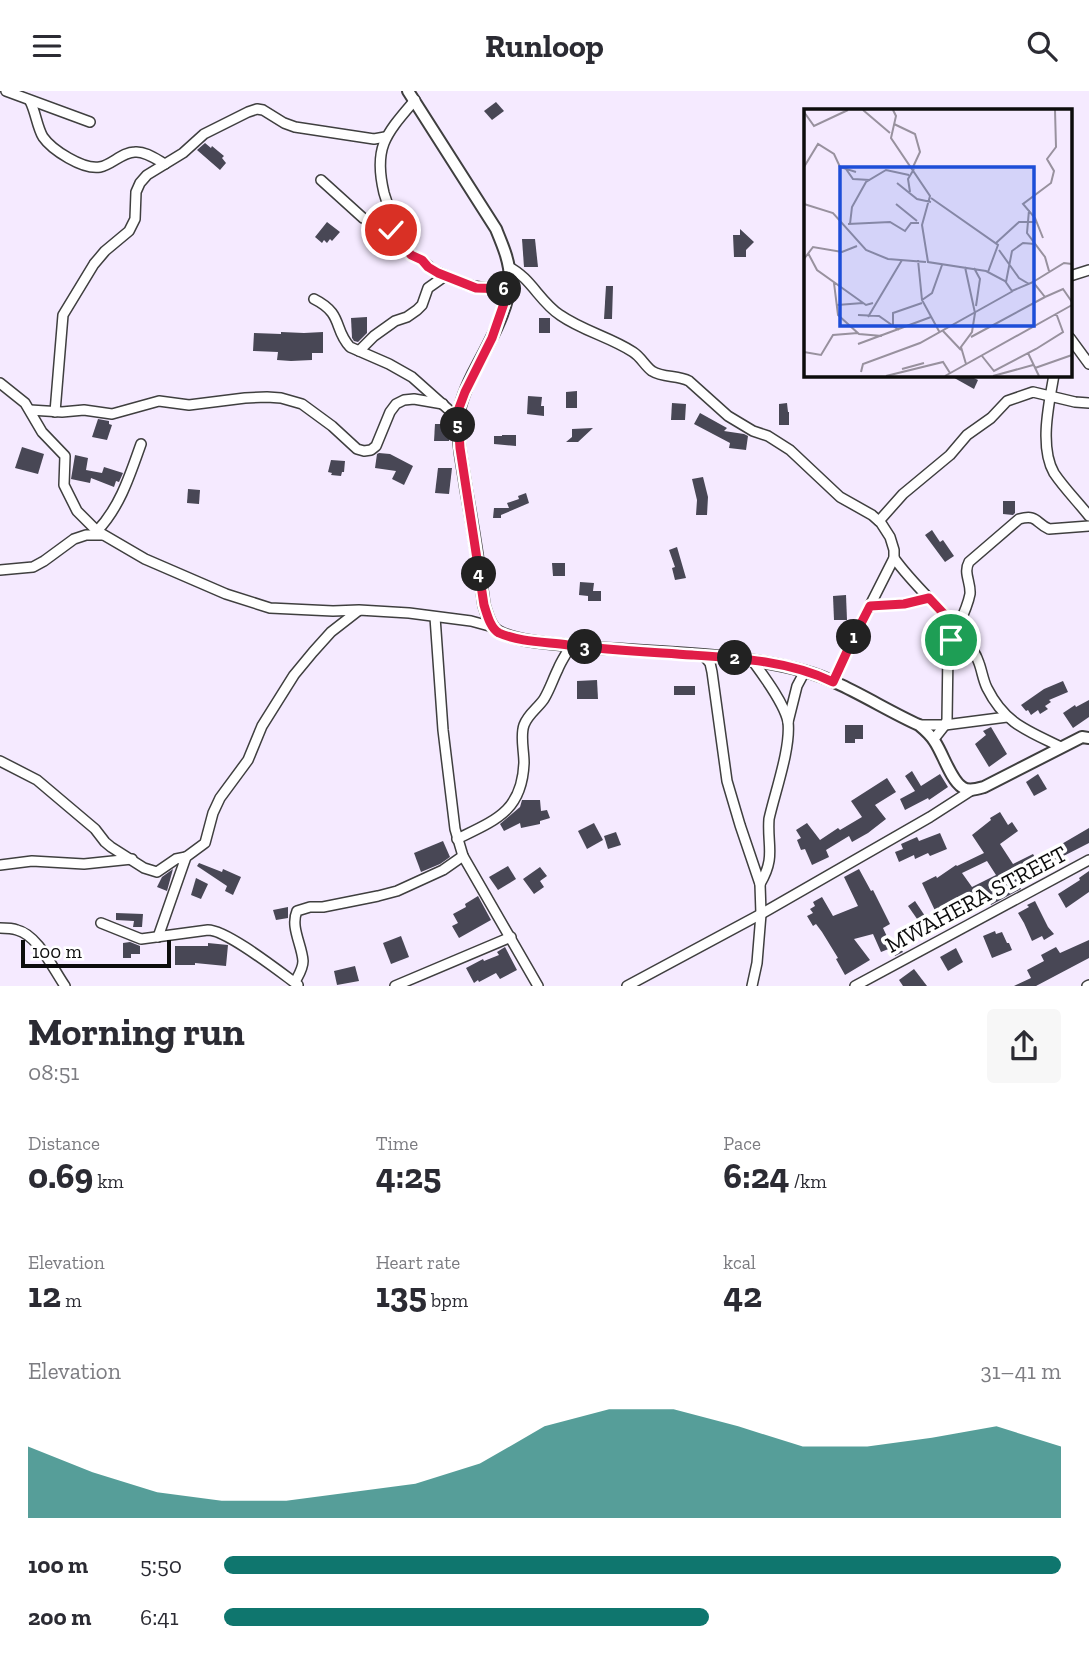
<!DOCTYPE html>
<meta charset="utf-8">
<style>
body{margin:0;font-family:"Zilla Slab",serif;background:#f7f7f7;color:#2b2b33;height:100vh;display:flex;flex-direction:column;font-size:26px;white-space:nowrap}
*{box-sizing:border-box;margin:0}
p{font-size:23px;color:#7c7c81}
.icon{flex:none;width:38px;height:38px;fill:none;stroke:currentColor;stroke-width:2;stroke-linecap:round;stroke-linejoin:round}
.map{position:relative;height:895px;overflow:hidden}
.sheet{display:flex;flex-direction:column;background:#fff;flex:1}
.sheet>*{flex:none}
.scale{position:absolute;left:21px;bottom:18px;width:150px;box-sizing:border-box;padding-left:7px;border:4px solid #0c0c0c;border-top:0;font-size:19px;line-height:24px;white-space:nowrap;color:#0c0c0c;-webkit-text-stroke:5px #fff;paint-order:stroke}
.pin{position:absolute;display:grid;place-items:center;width:60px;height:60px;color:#fff;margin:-30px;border:4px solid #fff;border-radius:50%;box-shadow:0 2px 7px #0007}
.km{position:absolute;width:35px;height:35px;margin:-18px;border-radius:50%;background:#222;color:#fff;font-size:19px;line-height:35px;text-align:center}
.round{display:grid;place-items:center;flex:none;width:74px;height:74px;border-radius:7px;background:#f7f7f7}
.overview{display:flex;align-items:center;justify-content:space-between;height:119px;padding:0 28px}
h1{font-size:38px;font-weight:800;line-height:52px}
.metrics{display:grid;grid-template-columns:repeat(3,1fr);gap:10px;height:119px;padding:7px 28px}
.metrics div{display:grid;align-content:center}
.metrics b{font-size:35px;font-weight:800}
.metrics small{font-size:19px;font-weight:400}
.metrics p{font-size:19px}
.chart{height:196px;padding:14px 28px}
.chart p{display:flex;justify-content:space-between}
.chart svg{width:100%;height:126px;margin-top:7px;fill:#0f766e;opacity:.7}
ul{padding:0 28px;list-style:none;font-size:23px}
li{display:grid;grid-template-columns:112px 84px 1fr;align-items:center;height:52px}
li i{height:18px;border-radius:9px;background:#0f766e}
header{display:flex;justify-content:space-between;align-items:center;height:91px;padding:0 28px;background:#fff;font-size:32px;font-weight:800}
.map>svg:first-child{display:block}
</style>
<header><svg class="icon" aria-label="menu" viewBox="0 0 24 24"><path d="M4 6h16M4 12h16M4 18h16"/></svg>Runloop<svg class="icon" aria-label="search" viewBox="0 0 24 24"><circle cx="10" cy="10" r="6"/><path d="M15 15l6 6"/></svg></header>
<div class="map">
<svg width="1089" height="895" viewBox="0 0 1089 895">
<rect width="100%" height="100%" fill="#f5eaff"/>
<g fill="#484755" fill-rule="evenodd">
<path d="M496,11L504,20L492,29L484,20Z"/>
<path d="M205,52L211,57L212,55L224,65L222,67L226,72L220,79L197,59Z"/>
<path d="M327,131L340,141L332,150L330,148L327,152L324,149L322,152L315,146Z"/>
<path d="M740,138L754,151L746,159V166H734L733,144H740Z"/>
<path d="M522,148H535L538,176H524Z"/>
<path d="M606,195H613L612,228H604Z"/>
<path d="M367,226V242L358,251L354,250L352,247L351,227Z"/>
<rect x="539" y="227" width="11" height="15"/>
<path d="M281,241L304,242L323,241V262H312V269L291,270L277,269L278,261L253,260L254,242L281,243Z"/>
<path d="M949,284H968L978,289L974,298Z"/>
<path d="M577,300V317H566V301Z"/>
<path d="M528,305L542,306L541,315H544V325L527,323Z"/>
<path d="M672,312L686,313L685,329H671Z"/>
<path d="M787,312L788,321H789V334H779V313Z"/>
<path d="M700,322L727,337L724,340L744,343L748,345L746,359L729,357L730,352L694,333Z"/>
<path d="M98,328L109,330V333L112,334L107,349L92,346Z"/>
<path d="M435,333H450L449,350H434Z"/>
<path d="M593,337L578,351H566L572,346V338Z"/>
<path d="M502,344H516V355L494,353V345H502Z"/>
<path d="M22,356L44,363L38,383L15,377Z"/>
<path d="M379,362L390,363L413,375L404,394L392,388L396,380L375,377L377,363Z"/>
<path d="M75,364L88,367L86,379L102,382L104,376L123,382L119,391L116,390L114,396L91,387L90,392L71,388Z"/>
<path d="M331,369L345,370L344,381H342L341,385L331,384L332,382L328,381Z"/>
<path d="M438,377H452L449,403L435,402Z"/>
<path d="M703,386L708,406L707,424H696L697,409L692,388Z"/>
<path d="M188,398L200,399L199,413L187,412Z"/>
<path d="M526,402L529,412L501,424V427H493L494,417H509L507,412L519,408L518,405Z"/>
<path d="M1003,410H1015V422L1013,424L1003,423Z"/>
<path d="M932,439L940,451L943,449L954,465L945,471L925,444Z"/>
<path d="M677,456L686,487L675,489L672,477L675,476L669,459Z"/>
<path d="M552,472H565V485H553Z"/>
<path d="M580,491L594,492L593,500H601V510H588V505L579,504Z"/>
<path d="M846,504L847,529H834L833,505Z"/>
<path d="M597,589L598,608H577V590Z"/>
<path d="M1063,590L1068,601L1049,609L1051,611L1045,615L1048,618L1040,623L1038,619L1031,624L1028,619L1026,620L1021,614L1044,598Z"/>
<rect x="674" y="595" width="21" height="9"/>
<path d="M1089,609V626L1073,637L1063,622L1075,614L1076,616Z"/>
<path d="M845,634H863V648H855V652H845Z"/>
<path d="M991,636L1007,663L989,676L975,653L986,644L983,640Z"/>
<path d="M912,680L921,695L940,683L948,696L929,709L928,707L905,719L900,708L915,700L905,685Z"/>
<path d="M1038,683L1047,698L1034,705L1026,691Z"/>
<path d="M887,687L896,701L875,714L886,728L868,742L852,751L849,745L826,759L829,766L812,774L805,758L801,759L797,749L801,747L796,739L807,732L820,749L838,737L840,739L862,726L851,710Z"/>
<path d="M522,709H540L541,720L547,719L550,727L540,730V733L521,737L520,732L504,740L500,733L520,716Z"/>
<path d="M1000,721L1008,734L1012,731L1018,740L1000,753L1013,773L1033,763L1036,768L1089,737V752L1038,778L1040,781L1017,791L1021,798L991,814L988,807L985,809L982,803L963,816L962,814L938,826L922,792L936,785L937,787L956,774L957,775L984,762L972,744L991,729L990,727ZM987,770L996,784L972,796L962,782Z"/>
<path d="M594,732L603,749L587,758L578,740Z"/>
<path d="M616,741L621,754L608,758L604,745Z"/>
<path d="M940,742L947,758L930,765L928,762L915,768L914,764L899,771L895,761L903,758L901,753L917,746L919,750Z"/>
<path d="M443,750L450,766L440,773L421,781L414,762Z"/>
<path d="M199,772L222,781L223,778L241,786L233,804L225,800L227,795L197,775Z"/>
<path d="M508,775L516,788L498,799L489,786Z"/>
<path d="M540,776L547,785L540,790L544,796L534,803L523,788Z"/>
<path d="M173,778L167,800L157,796L162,786Z"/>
<path d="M859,778L871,800L873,799L890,833L883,837L890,852L896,850L903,861L895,865L891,857L881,861L873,843L854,848L870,869L845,884L836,868L838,867L822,841L816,833L813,835L807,825L813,822L810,818L815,815L813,811L822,806L833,825L858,815L844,786Z"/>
<path d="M1089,780V801L1066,817L1058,803L1080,789L1079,787Z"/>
<path d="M196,787L208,793L201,808L191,804Z"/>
<path d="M478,805L491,829L459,847L452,835L458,832L453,823L466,816L465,813Z"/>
<path d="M915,810L929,831L922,835L908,815Z"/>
<path d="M1035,810L1048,836L1054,843L1044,849L1042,845L1032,850L1024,832L1018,822L1029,816L1027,814Z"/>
<path d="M288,816V827L276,829L273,819Z"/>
<path d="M116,822L143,823L142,836H133L134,830L116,829Z"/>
<path d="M995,840L996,843L1002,841L1007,852H1009L1012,859L992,867L983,845Z"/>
<path d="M401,845L409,866L391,873L383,852Z"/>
<path d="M1089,849V867L1036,895H1014L1031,887L1027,879L1044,870L1041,864L1056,856L1060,862Z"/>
<path d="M130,851L140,855V863H131V867H123V852Z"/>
<path d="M208,852L228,854L226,875L195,872V874H175V855H208Z"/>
<path d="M505,856L517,879L500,888L496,882L479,891L478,889L474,892L466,877L483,868L484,870L499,864L497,861Z"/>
<path d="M956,857L963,871L948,880L940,866Z"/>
<path d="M355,875L359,890L337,894L334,880Z"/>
<path d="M914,878L927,895H903L899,889Z"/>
</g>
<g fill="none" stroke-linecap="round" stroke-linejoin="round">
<g stroke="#3f3f3f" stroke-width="12">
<g id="minor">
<path d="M6,0L90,31"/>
<path d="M30,10C36,22 37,36 43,46C52,59 83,79 100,76C112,74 122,61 135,61C145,60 156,68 165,73"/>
<path d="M321,89L363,127L396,143L411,164L422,169L433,179L467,194L493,198H509"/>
<path d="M391,139C393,126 388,115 384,102C373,56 386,43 415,9"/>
<path d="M509,176C531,187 540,211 560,224C583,240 610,246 633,261C641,266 645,275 652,280C663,287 678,284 689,290L728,325L753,340L768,345L790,359L840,406L872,424L881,432L890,446L894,459V467L850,554L833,591"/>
<path d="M1070,185L1089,179"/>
<path d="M314,208C344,223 333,238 350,256L389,273L412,286L458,327"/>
<path d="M1070,247L1089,273"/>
<path d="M359,260L374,245L395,230L407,226L417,219L422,214L428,197L445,185"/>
<path d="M1054,284C1049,312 1039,356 1054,382C1064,397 1078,411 1089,425"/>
<path d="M0,292L25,312L42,341L65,365L64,394L77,420L97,440L145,468L226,503L270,517L333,520L359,519L409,522L471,530L493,536"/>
<path d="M30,319L62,321L84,319L112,323L159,310L189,314L245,307L267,306L281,307L302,313L332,335L357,358L364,360L371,359L376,355L390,321L396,313L404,309L414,308L443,313"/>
<path d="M55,321L63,224L94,173L105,160L129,140L135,128L136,101L140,92L147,84L183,62L204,43L248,21L257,18L263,19L284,32L295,36L374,48L385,46"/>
<path d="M879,430L903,403L950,364L967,344L991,327L1007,310L1033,301L1075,311L1089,312"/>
<path d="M97,440C120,416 130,384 141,353"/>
<path d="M894,467C914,495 941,517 962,544C969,553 976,562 979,572C982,580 983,589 987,597C1005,633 1028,640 1061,656"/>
<path d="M0,479L33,476L44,470L74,448L86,444H102"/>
<path d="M871,515L904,513L929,507"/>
<path d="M435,526L443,639L455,738L463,765L538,895"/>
<path d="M704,565L710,572L712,581L727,690L740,734L760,793L761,823L757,872L752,895"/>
<path d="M752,569C763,584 785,613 788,631C791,657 775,701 769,728C767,755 776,766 760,793"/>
<path d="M788,631L797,595L805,580"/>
<path d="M919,634H945L1007,626"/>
<path d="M934,648L945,634L947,629L948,560C953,541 966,524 970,503C971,491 963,482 969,471L1019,428C1038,423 1035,432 1049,438L1089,435"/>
<path d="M0,670L37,689L95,738L105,751L111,756L144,777L157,781L176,768L186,766"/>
<path d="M457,748C496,729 522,720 524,672C524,659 520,645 524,634C528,623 538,617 544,608C550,598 553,588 558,578C561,570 567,562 571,554"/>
<path d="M0,774L32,770L84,773L132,768"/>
<path d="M101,832L141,848L208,839C227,839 280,881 298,894"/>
<path d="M0,837C6,837 12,837 17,839C38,844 53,878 65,895"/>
<path d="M158,846L186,766L205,752L213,722L220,707L248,669L262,635L294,584L313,561L331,541L358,520"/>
<path d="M295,891C298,885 303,878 303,870C302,854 290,836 297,820L310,816H323L378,805L397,800L443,779L463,765"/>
<path d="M395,895L511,846"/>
<path d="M627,895L761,823L930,726L972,699"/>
<path d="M855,895L1089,769"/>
<path d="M1087,895L1089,894"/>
</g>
</g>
<g stroke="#3f3f3f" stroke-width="14">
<path id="tertiary" d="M408,0L496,138C503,155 510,171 510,189C510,218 486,257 473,283C466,297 459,313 458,329C457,352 463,375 466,398C473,436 479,475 484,514C487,523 490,537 499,541C518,551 556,553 577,555C653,563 731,560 804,580C842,590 883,618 919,634C925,639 931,644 935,651C943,663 951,689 962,696C968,701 977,698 984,696L1082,646L1089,647"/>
</g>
<use href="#minor" stroke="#fff" stroke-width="9"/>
<use href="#tertiary" stroke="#fff" stroke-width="10"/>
</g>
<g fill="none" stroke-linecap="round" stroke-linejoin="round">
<g stroke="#fff" stroke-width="14">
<path id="route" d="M391,139L396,143L411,164L422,169L428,176L438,182L476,197L509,198L492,247L465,301L459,317L458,327L460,357L484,514C487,523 490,537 499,542C519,551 546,551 568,554C609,559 650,561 692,564C739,567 790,570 833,591L850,554L870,515L904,513L929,507L958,538L951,549"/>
</g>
<use href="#route" stroke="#e11d48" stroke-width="9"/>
</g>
<g text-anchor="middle" stroke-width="7" stroke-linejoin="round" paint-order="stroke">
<g font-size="23" fill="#0c0c0c" stroke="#fff">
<text transform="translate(976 808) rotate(-28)" y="8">MWAHERA STREET</text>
</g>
</g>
<g transform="translate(804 18)">
<rect width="268" height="268" fill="#f5eaff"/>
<path fill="none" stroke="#98919e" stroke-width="2" d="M59,1L86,24M89,1L92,7L87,29L126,87L118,116L124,153L182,162L201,172L208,182L229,173L241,188L259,180L268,193M0,3L10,17L44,1M90,15L111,25L116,43L109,58M0,58L14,35L30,45L36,58L52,63M42,60L49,70L66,71M93,74L113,90L127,93M106,83L104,70L110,60M127,89L194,136L184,163M0,95L29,104L62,141L84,150L122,153M92,95L113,112M225,101L223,124L241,148L245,162M44,115L86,113L101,122L107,114H115M46,115L48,98L62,73L82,61L105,66M239,129L231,109L219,95L247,74L250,62L243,50L252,38L251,1M192,134L215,113H232M195,141L215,169L225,175M4,144L13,161L62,196L69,194M0,150L9,138L38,143L53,137M114,151L118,191L136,224M161,158L171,204L168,223L157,238L162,255M170,159L176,170L172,197M202,173L208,142L219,134L231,135M229,173L260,154L268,155M30,174L34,206L55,225L78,227M118,191L128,184L138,156M33,196L59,194M54,206L75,207L95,221M64,208L98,151M89,216V204L118,194M139,222L157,241M167,228L241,188M54,235L127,208M0,243L17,246L29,226L54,224M224,244L235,267M178,247L190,262L232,240L259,223L252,204M231,259L268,246M98,260L120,254M57,263L59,255L116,234L209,182M82,267L139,253L146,264M141,267L268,196M189,267L229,256"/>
<path fill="#1d4ed8" fill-opacity="0.15" stroke="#1d4ed8" stroke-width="3.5" d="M36,58H230V217H36Z"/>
<rect width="268" height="268" fill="none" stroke="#0c0c0c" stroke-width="3.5"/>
</g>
</svg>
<div class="scale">100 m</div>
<div class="pin" style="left:951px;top:549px;background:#1e9e55"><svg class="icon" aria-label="arrive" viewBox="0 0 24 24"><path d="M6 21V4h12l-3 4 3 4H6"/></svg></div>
<div class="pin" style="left:391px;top:139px;background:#d93025"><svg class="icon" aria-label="check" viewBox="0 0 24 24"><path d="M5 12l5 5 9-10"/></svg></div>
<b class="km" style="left:854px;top:546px">1</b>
<b class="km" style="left:735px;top:567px">2</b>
<b class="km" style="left:585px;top:556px">3</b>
<b class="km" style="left:479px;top:483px">4</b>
<b class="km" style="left:458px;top:334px">5</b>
<b class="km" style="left:504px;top:198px">6</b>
</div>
<section class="sheet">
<div class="overview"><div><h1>Morning run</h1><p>08:51</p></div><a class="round"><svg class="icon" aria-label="share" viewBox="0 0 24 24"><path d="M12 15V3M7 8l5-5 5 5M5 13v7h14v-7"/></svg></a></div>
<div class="metrics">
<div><p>Distance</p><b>0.69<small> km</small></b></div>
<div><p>Time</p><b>4:25</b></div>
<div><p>Pace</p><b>6:24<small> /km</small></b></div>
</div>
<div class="metrics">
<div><p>Elevation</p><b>12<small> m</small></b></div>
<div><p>Heart rate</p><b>135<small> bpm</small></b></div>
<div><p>kcal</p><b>42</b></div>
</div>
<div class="chart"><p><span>Elevation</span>31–41 m</p>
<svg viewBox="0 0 160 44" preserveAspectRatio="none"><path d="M0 44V19L10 28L20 35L30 38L40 38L50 35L60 32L70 25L80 12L90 6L100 6L110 12L120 19L130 19L140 16L150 12L160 19V44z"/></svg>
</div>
<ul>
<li><b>100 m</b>5:50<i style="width:100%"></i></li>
<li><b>200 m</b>6:41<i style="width:58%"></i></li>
</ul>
</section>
